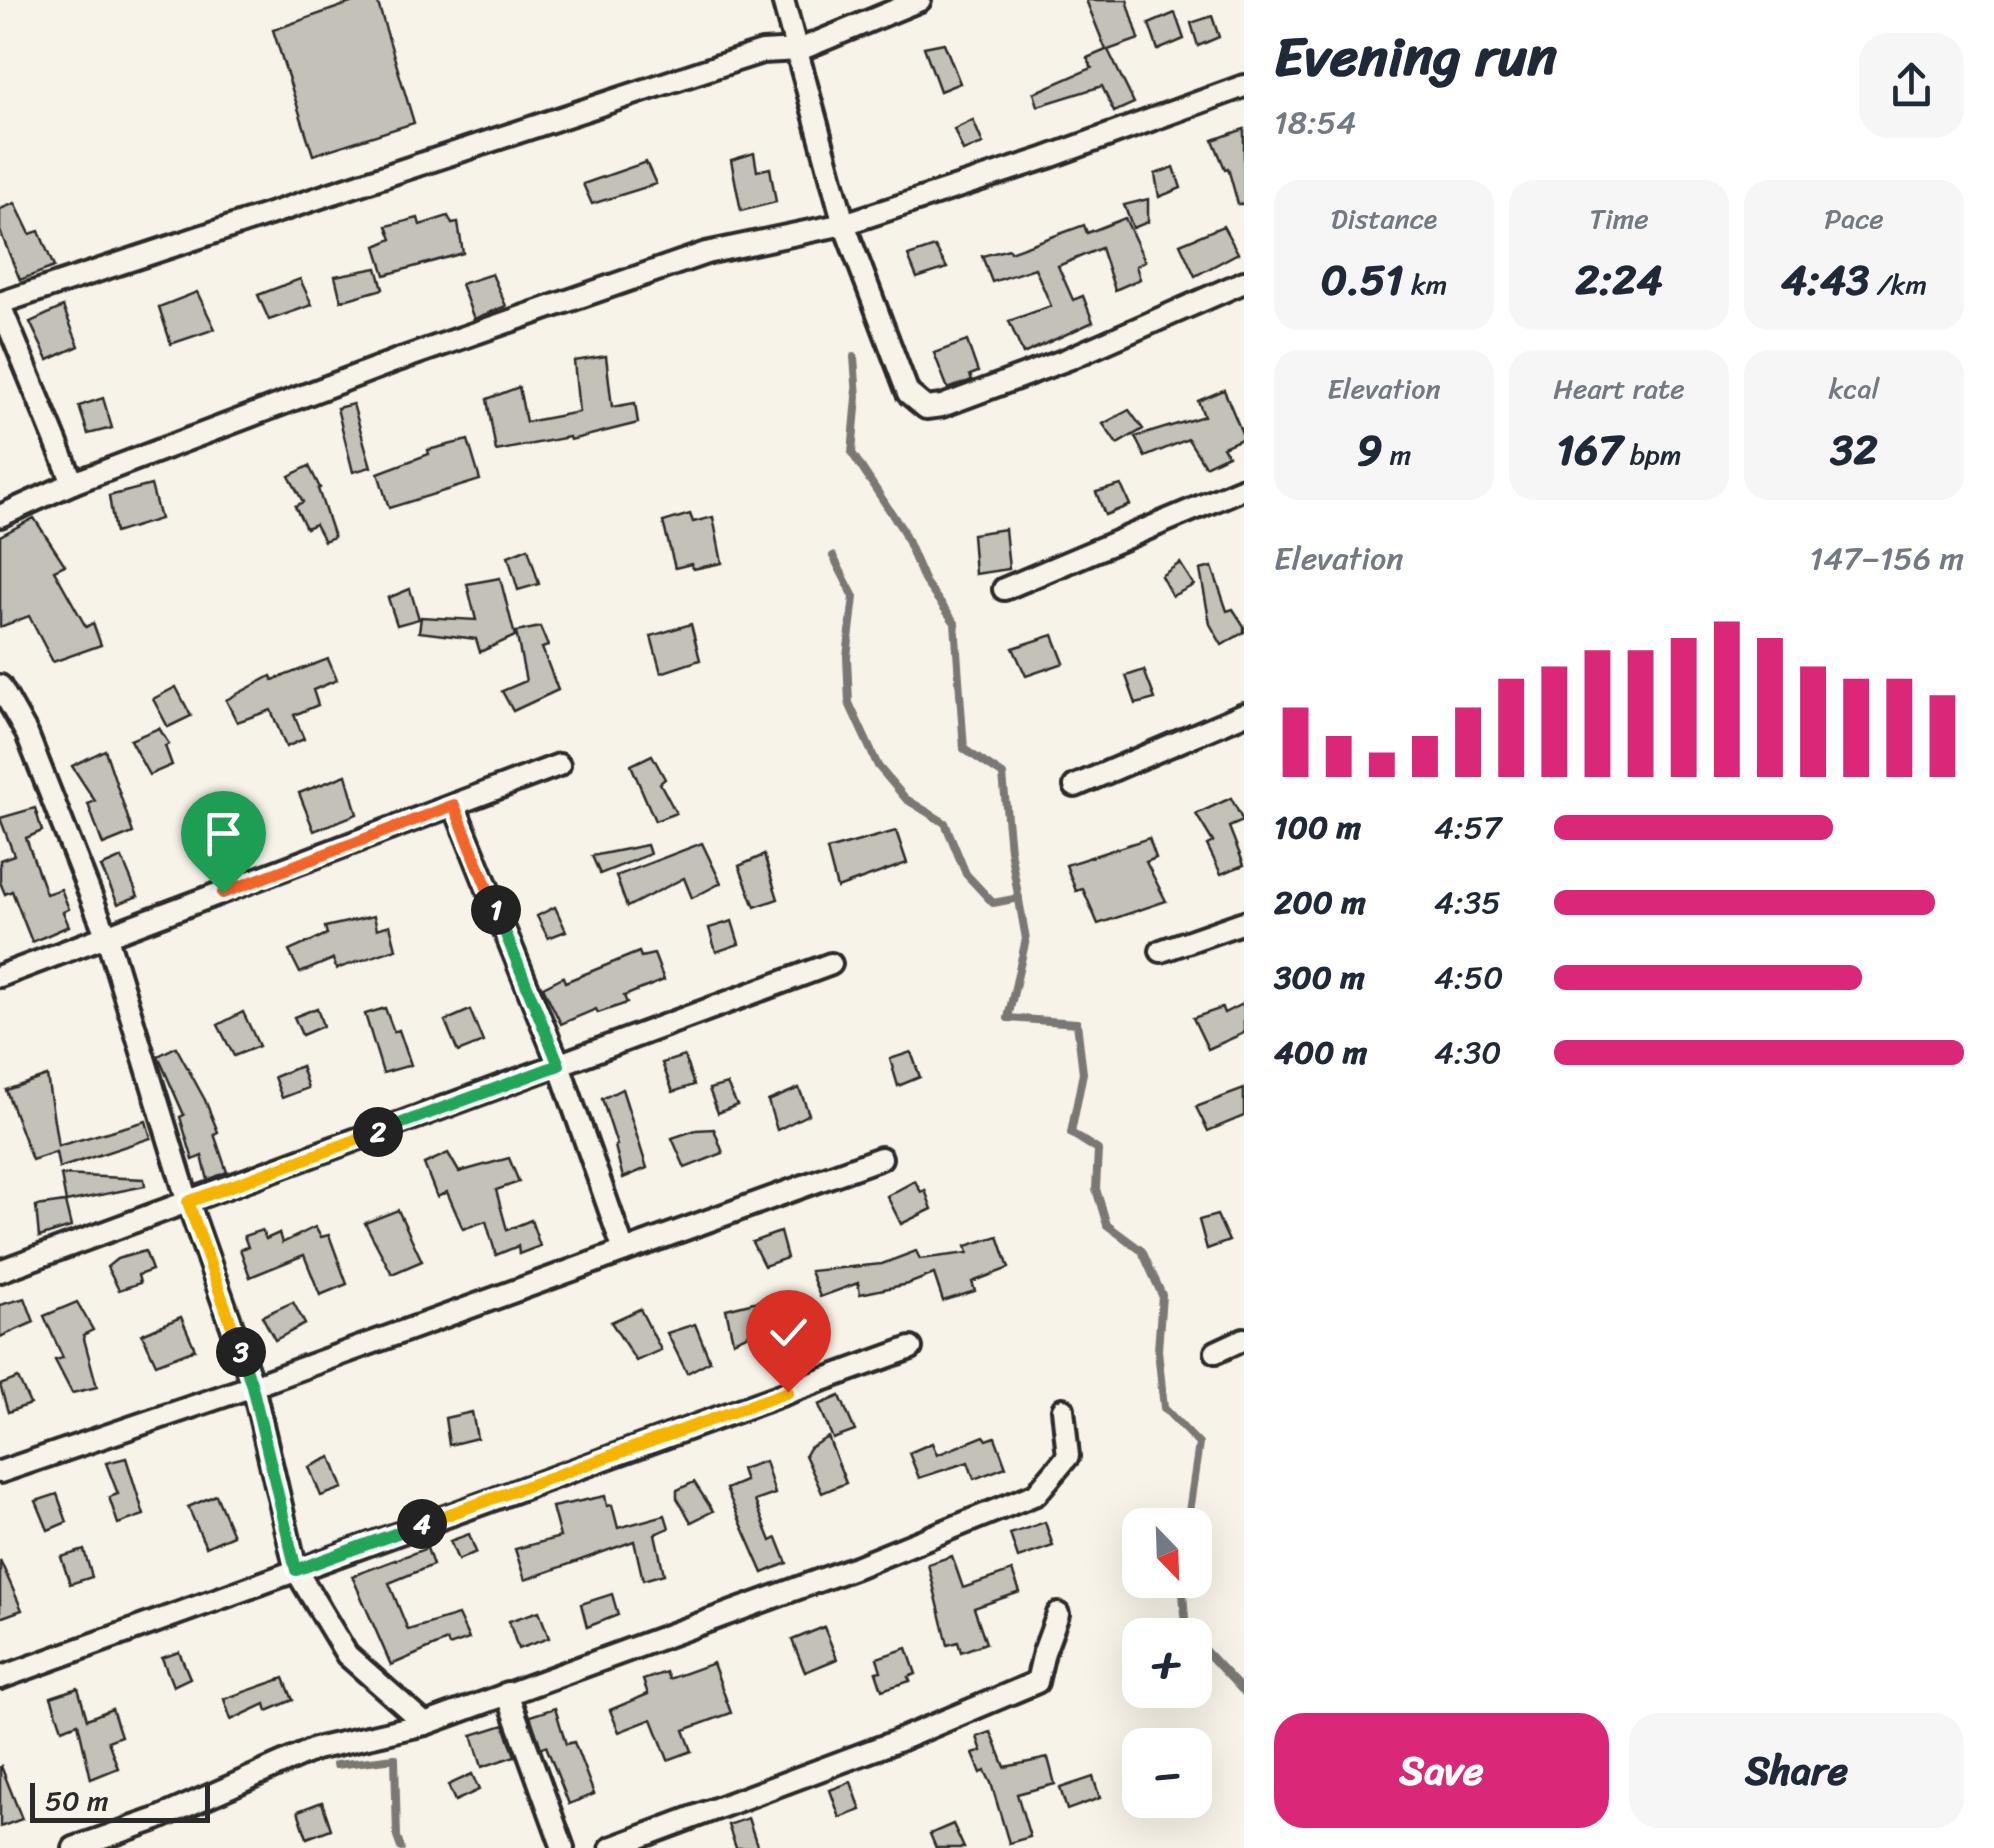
<!DOCTYPE html>
<meta charset="utf-8">
<style>
body{margin:0;font-family:Sriracha,sans-serif;background:#f6f6f7;color:#1f2937;height:100vh;display:flex;flex-direction:column;font-size:38px;white-space:nowrap}
*{box-sizing:border-box;margin:0}
p{font-size:32px;color:#747a83}
.icon{flex:none;width:55px;height:55px;fill:none;stroke:currentColor;stroke-width:2;stroke-linecap:round;stroke-linejoin:round}
.map{position:relative;flex:1;overflow:hidden}
.details{display:flex;flex-direction:column;background:#fff;width:750px}
.details>*{flex:none}
.needle{width:65px;rotate:157deg}
.tools{position:absolute;left:1122px;top:1508px;display:grid;gap:20px}
.tools a{display:grid;place-items:center;width:90px;height:90px;border-radius:20px;background:#fff;box-shadow:0 10px 40px #0002;font-size:50px}
.scale{position:absolute;left:30px;bottom:25px;width:180px;box-sizing:border-box;padding-left:10px;border:5px solid #2b2b2b;border-top:0;font-size:28px;line-height:35px;white-space:nowrap;color:#2b2b2b;-webkit-text-stroke:8px #f7f3e8;paint-order:stroke}
.pin{position:absolute;display:grid;place-items:center;width:85px;height:85px;color:#fff;margin:-102px -42px;border-radius:50% 50% 50% 0;rotate:-45deg;box-shadow:0 0 10px #0007}
.pin .icon{rotate:45deg}
.km{position:absolute;width:50px;height:50px;margin:-25px;border-radius:50%;background:#222;color:#fff;font-size:28px;line-height:50px;text-align:center}
.round{display:grid;place-items:center;flex:none;width:105px;height:105px;border-radius:30px;background:#f6f6f7}
.summary{display:flex;align-items:center;justify-content:space-between;height:170px;padding:0 30px}
h1{font-size:55px;font-weight:700;line-height:75px}
.figures{display:grid;grid-template-columns:repeat(3,1fr);gap:15px;height:170px;padding:10px 30px}
.figures div{display:grid;align-content:center;border-radius:25px;background:#f6f6f7;text-align:center}
.figures b{font-size:42px;font-weight:700}
.figures small{font-size:28px;font-weight:400}
.figures p{font-size:28px}
.chart{height:280px;padding:20px 30px}
.chart p{display:flex;justify-content:space-between}
.chart svg{width:100%;height:180px;margin-top:10px;stroke:#db2777;stroke-width:6}
.action{display:flex;gap:20px;margin-top:auto;padding:20px 30px}
.action a{flex:1;height:115px;border-radius:30px;background:#db2777;color:#fff;font-size:40px;font-weight:700;line-height:115px;text-align:center}
.action a+a{background:#f6f6f7;color:#1f2937}
ul{padding:0 30px;list-style:none;font-size:32px}
li{display:grid;grid-template-columns:160px 120px 1fr;align-items:center;height:75px}
li i{height:25px;border-radius:12px;background:#db2777}
main{display:flex;flex:1;min-height:0}
.map>svg:first-child{display:block}
</style>
<main>
<div class="map">
<svg width="1244" height="1848" viewBox="0 0 1244 1848">
<rect width="100%" height="100%" fill="#f7f3e8"/>
<filter id="ink" filterUnits="userSpaceOnUse"><feTurbulence type="fractalNoise" baseFrequency=".01" numOctaves="2"/><feDisplacementMap in="SourceGraphic" scale="20" xChannelSelector="R" yChannelSelector="G"/><feConvolveMatrix kernelMatrix="1 2 1 2 8 2 1 2 1" color-interpolation-filters="sRGB"/></filter>
<g filter="url(#ink)">
<g fill="none" stroke-linecap="round" stroke-linejoin="round">
<g stroke="#7a7874" stroke-width="8">
<path d="M854,357L857,397L852,453L902,529L925,582L955,623L964,749L1003,775L1010,850L1026,939L1008,1018L1077,1023L1083,1073L1071,1133L1098,1150L1096,1189L1107,1225L1142,1251L1162,1295L1158,1350L1164,1408L1199,1444L1187,1525"/>
<path d="M833,556L854,597L847,657L849,703L878,766L906,799L945,823L966,874L993,903L1019,898"/>
<path d="M1182,1580L1186,1631L1190,1635"/>
<path d="M1195,1640L1244,1692"/>
<path d="M336,1765L395,1758L397,1837L401,1848"/>
</g>
</g>
<g fill="#c4c1b9" stroke="#2b2b2b" stroke-width="2.5">
<path d="M359,0H377L414,123L313,155L273,30Z"/>
<path d="M1086,0H1127L1139,39L1108,50L1134,103L1114,112L1102,86L1038,106L1034,93L1092,68L1087,58L1106,50Z"/>
<path d="M1175,13L1184,39L1158,50L1149,24Z"/>
<path d="M1212,16L1219,37L1198,46L1191,23Z"/>
<path d="M944,43L960,83L940,91L924,47Z"/>
<path d="M973,120L983,144L963,151L954,129Z"/>
<path d="M1244,129V204H1238L1228,168L1225,169L1213,140Z"/>
<path d="M754,153L757,171L770,168L776,202L741,211L731,160Z"/>
<path d="M646,162L656,184L592,204L583,184Z"/>
<path d="M1174,167L1181,188L1159,197L1155,174Z"/>
<path d="M1148,199V222L1133,228L1124,205Z"/>
<path d="M15,203L30,234L39,231L54,267L20,280L0,231V209Z"/>
<path d="M448,216L452,224L458,223L463,253L385,275L376,246L392,239L387,226L418,218L420,225Z"/>
<path d="M1125,218L1145,261L1136,266L1140,279L1115,290L1101,248L1058,266L1073,300L1083,296L1093,322L1023,354L1009,321L1051,306L1035,268L992,282L982,256L1009,249L1010,252L1084,225L1087,233Z"/>
<path d="M1223,226L1238,253L1195,276L1180,244Z"/>
<path d="M935,247L947,268L917,278L908,256Z"/>
<path d="M377,268L383,289L341,301L335,276Z"/>
<path d="M492,274L506,306L474,319L461,284Z"/>
<path d="M300,279L312,305L269,320L258,295Z"/>
<path d="M197,292L215,329L171,344L159,307Z"/>
<path d="M63,307L79,346L48,360L30,322Z"/>
<path d="M967,341L978,372L970,375L972,380L948,389L934,353Z"/>
<path d="M606,356L612,407L635,403L638,423L570,440L569,437L496,451L487,399L519,387L526,422L579,412L574,361Z"/>
<path d="M1224,390L1244,438L1223,447L1228,455L1205,466L1188,439L1145,457L1135,437L1204,416L1198,401Z"/>
<path d="M103,398L112,428L88,434L79,406Z"/>
<path d="M353,404L371,467L353,472L337,408Z"/>
<path d="M1129,410L1143,429L1117,444L1103,424Z"/>
<path d="M468,440L480,480L389,508L378,473L429,454L428,450Z"/>
<path d="M309,466L320,488L318,489L334,537L324,541L315,524L306,528L295,506L303,502L289,476Z"/>
<path d="M151,485L160,519L115,533L109,496Z"/>
<path d="M1121,485L1130,505L1105,515L1096,492Z"/>
<path d="M690,514L693,522L713,517L722,563L693,569L691,564L675,568L663,522Z"/>
<path d="M34,518L65,565L54,570L86,627L93,623L101,645L53,662L29,616L0,627V536Z"/>
<path d="M1005,529L1009,569L975,574L972,534Z"/>
<path d="M528,548L539,584L518,590L508,556Z"/>
<path d="M1180,563L1194,585L1172,596L1161,576Z"/>
<path d="M1212,567L1227,611L1233,609L1244,626V632L1222,645L1210,624L1200,570Z"/>
<path d="M500,578L515,636L480,652L476,639L419,632L421,617L476,620L467,584Z"/>
<path d="M410,589L419,619L397,625L388,598Z"/>
<path d="M691,624L700,660L661,673L651,636Z"/>
<path d="M540,627L548,646L542,648L558,690L513,711L502,691L526,681L516,632Z"/>
<path d="M1053,635L1064,663L1026,676L1013,648Z"/>
<path d="M328,659L337,680L313,690L318,705L294,715L304,739L286,747L271,710L237,722L226,700L271,676L273,680Z"/>
<path d="M1144,670L1155,699L1136,704L1126,676Z"/>
<path d="M176,687L191,716L168,727L153,699Z"/>
<path d="M159,728L169,744L165,746L172,765L149,775L130,740Z"/>
<path d="M105,750L133,833L103,845L88,804L95,801L72,766Z"/>
<path d="M652,755L665,779L660,783L676,813L655,821L631,765Z"/>
<path d="M346,775L357,814L314,831L299,793Z"/>
<path d="M1231,798L1243,821L1229,827L1244,865L1221,874L1207,845L1213,842L1196,814Z"/>
<path d="M35,808L42,831L26,838L46,894L61,889L69,909L63,912L69,926L32,942L12,891L5,894L0,882V860L14,855L0,818Z"/>
<path d="M896,831L907,863L837,888L827,850Z"/>
<path d="M1149,838L1156,858L1146,862L1166,901L1098,924L1083,889L1076,891L1066,865Z"/>
<path d="M702,843L721,883L692,898L684,878L627,907L616,876Z"/>
<path d="M647,845L650,854L600,874L592,856Z"/>
<path d="M764,855L778,899L755,907L739,866Z"/>
<path d="M122,858L138,896L118,904L101,867Z"/>
<path d="M555,907L566,931L548,938L537,916Z"/>
<path d="M374,916L377,929L390,925L396,949L336,969L333,959L300,973L289,951L327,934L325,927Z"/>
<path d="M732,921L739,944L716,952L709,928Z"/>
<path d="M639,952L641,957L654,954L664,980L624,996L627,1003L598,1013L596,1009L561,1024L543,987L563,977L565,982Z"/>
<path d="M1244,1003V1033L1208,1049L1193,1018L1222,1008L1224,1013Z"/>
<path d="M317,1008L323,1026L302,1035L294,1017Z"/>
<path d="M385,1008L394,1032L399,1030L411,1065L383,1073L365,1014Z"/>
<path d="M470,1010L483,1042L458,1052L445,1021Z"/>
<path d="M243,1012L259,1046L234,1056L218,1025Z"/>
<path d="M176,1047L205,1100L218,1132L214,1134L227,1172L208,1180L202,1156L193,1160L180,1117L184,1115L158,1056Z"/>
<path d="M911,1052L920,1077L898,1086L890,1059Z"/>
<path d="M684,1056L694,1085L673,1092L662,1063Z"/>
<path d="M301,1066L308,1088L282,1098L274,1077Z"/>
<path d="M47,1076L58,1146L146,1121L151,1138L59,1168L56,1152L32,1160L6,1090Z"/>
<path d="M727,1084L737,1105L718,1113L709,1089Z"/>
<path d="M799,1088L809,1114L777,1130L768,1101Z"/>
<path d="M622,1089L647,1168L623,1178L615,1146L617,1145L602,1099Z"/>
<path d="M1244,1089V1116L1208,1131L1196,1107Z"/>
<path d="M714,1129L723,1153L685,1168L672,1138L696,1130Z"/>
<path d="M448,1153L459,1172L509,1158L519,1182L496,1190L507,1230L531,1220L540,1246L519,1254L518,1246L496,1255L486,1221L463,1229L447,1192L437,1197L424,1164Z"/>
<path d="M61,1175L144,1179L145,1186L66,1202Z"/>
<path d="M915,1181L921,1192L925,1190L932,1209L901,1224L887,1196Z"/>
<path d="M65,1202L71,1227L39,1237L36,1206Z"/>
<path d="M398,1210L422,1261L392,1274L365,1223Z"/>
<path d="M1217,1215L1229,1241L1207,1249L1199,1220Z"/>
<path d="M315,1227L321,1237L329,1235L347,1284L320,1295L304,1255L250,1277L240,1249L248,1247L244,1236L262,1230L266,1239L279,1233L282,1243Z"/>
<path d="M780,1232L787,1258L764,1266L752,1242Z"/>
<path d="M998,1236L1009,1268L972,1282L975,1291L943,1301L934,1274L908,1284L860,1294L858,1283L820,1297L810,1271L882,1264L916,1251L920,1259L968,1253L966,1246Z"/>
<path d="M145,1251L152,1270L138,1275L140,1283L119,1290L107,1267L117,1259Z"/>
<path d="M774,1297L779,1321L733,1341L726,1309Z"/>
<path d="M25,1298L34,1322L0,1337V1305Z"/>
<path d="M77,1302L93,1330L83,1335L97,1387L72,1393L55,1360L63,1358L44,1316Z"/>
<path d="M293,1302L305,1324L275,1340L262,1316Z"/>
<path d="M640,1309L661,1350L636,1361L611,1322Z"/>
<path d="M181,1317L195,1349L156,1364L142,1334Z"/>
<path d="M695,1324L710,1361L687,1373L667,1333Z"/>
<path d="M18,1378L30,1404L8,1412L0,1385Z"/>
<path d="M840,1396L855,1431L833,1439L819,1405Z"/>
<path d="M472,1412L477,1438L449,1445L445,1418Z"/>
<path d="M984,1436L987,1440L995,1437L1006,1467L974,1479L968,1462L919,1478L909,1453L932,1443L937,1455Z"/>
<path d="M828,1437L846,1483L822,1493L805,1455L809,1448Z"/>
<path d="M331,1457L343,1488L321,1496L309,1467Z"/>
<path d="M126,1458L144,1515L118,1524L109,1497L118,1494L106,1463Z"/>
<path d="M765,1461L775,1494L755,1501L771,1541L777,1538L787,1563L763,1573L726,1489L745,1481L741,1469Z"/>
<path d="M694,1482L713,1511L691,1522L677,1498V1490Z"/>
<path d="M57,1494L67,1522L48,1530L36,1501Z"/>
<path d="M216,1495L233,1535L206,1547L188,1507Z"/>
<path d="M605,1496L607,1506L612,1505L618,1528L665,1515L669,1528L655,1534L664,1574L643,1580L634,1541L525,1580L515,1549L560,1537L552,1507Z"/>
<path d="M1045,1522L1053,1546L1018,1558L1010,1534Z"/>
<path d="M469,1534L476,1552L458,1560L450,1541Z"/>
<path d="M427,1548L433,1565L389,1583L408,1630L458,1615L469,1639L449,1646L447,1641L391,1665L352,1576Z"/>
<path d="M84,1550L92,1577L70,1584L61,1557Z"/>
<path d="M952,1556L963,1588L1012,1571L1020,1592L974,1608L986,1643L961,1652L958,1642L948,1645L928,1564Z"/>
<path d="M0,1560L22,1610L0,1618Z"/>
<path d="M612,1594L618,1615L587,1627L581,1604Z"/>
<path d="M539,1611L549,1638L518,1649L509,1621Z"/>
<path d="M824,1627L837,1659L805,1672L792,1640Z"/>
<path d="M907,1648L916,1674L908,1677L910,1681L882,1690L876,1672L881,1671L877,1658Z"/>
<path d="M179,1652L190,1678L173,1686L162,1658Z"/>
<path d="M713,1663L731,1713L684,1730L692,1751L668,1760L652,1719L619,1732L610,1710L648,1694L643,1680L666,1672L669,1679Z"/>
<path d="M284,1678L293,1700L267,1711L265,1704L231,1720L224,1699Z"/>
<path d="M78,1688L87,1719L112,1709L121,1736L108,1741L118,1768L91,1779L78,1723L62,1729L51,1697Z"/>
<path d="M555,1708L566,1744L574,1742L594,1794L569,1804L546,1746L541,1748L530,1716Z"/>
<path d="M504,1725L515,1756L482,1767L472,1735Z"/>
<path d="M991,1732L1005,1767L1048,1758L1055,1784L1017,1794L1030,1837L1009,1843L991,1783L985,1771L981,1773L973,1754L982,1751L977,1737Z"/>
<path d="M1,1766L22,1819L0,1827V1767Z"/>
<path d="M472,1774L479,1790L455,1801L448,1785Z"/>
<path d="M1093,1777L1100,1798L1067,1810L1060,1788Z"/>
<path d="M851,1782L861,1810L840,1818L830,1790Z"/>
<path d="M322,1802L331,1829L307,1838L298,1811Z"/>
<path d="M748,1818L758,1848H736L728,1825Z"/>
<path d="M953,1824L964,1848H936L930,1834Z"/>
</g>
<g fill="none" stroke-linecap="round" stroke-linejoin="round">
<g stroke="#2b2b2b" stroke-width="28">
<g id="street">
<path d="M783,0L844,224L908,393L926,408L942,406L1068,359L1244,282"/>
<path d="M0,303L718,66L762,52L799,50L920,0"/>
<path d="M0,305L73,483"/>
<path d="M0,516L73,483L395,361L706,253L844,224L1046,158L1244,86"/>
<path d="M1004,589L1244,488"/>
<path d="M0,686L27,734L107,937L188,1202L253,1386L296,1570L347,1655L425,1724"/>
<path d="M1075,786L1244,714"/>
<path d="M454,805L559,1065L624,1251"/>
<path d="M1161,951L1244,922"/>
<path d="M0,976L559,765"/>
<path d="M0,1271L831,964"/>
<path d="M1216,1352L1244,1339"/>
<path d="M0,1472L253,1386L881,1158"/>
<path d="M0,1678L911,1348"/>
<path d="M507,1693L563,1848"/>
<path d="M74,1848L157,1819L315,1749L425,1724L856,1567L1036,1494L1068,1456L1063,1409"/>
<path d="M611,1848L897,1741L1037,1682L1044,1652L1058,1614"/>
</g>
</g>
<use href="#street" stroke="#f7f3e8" stroke-width="20"/>
</g>
</g>
<g fill="none" stroke-linecap="round" stroke-linejoin="round" filter="url(#ink)">
<g stroke="#fff" stroke-width="20">
<path id="split-1" d="M223,893L454,805L496,910"/>
</g>
<g stroke="#fff" stroke-width="20">
<path id="split-2" d="M378,1132L559,1065L496,910"/>
</g>
<g stroke="#fff" stroke-width="20">
<path id="split-3" d="M241,1352L188,1202L378,1132"/>
</g>
<g stroke="#fff" stroke-width="20">
<path id="split-4" d="M241,1352L252,1386L296,1570L422,1524"/>
</g>
<g stroke="#fff" stroke-width="20">
<path id="split-5" d="M422,1524L788,1392"/>
</g>
<use href="#split-1" stroke="#f0652b" stroke-width="12"/>
<use href="#split-2" stroke="#22a559" stroke-width="12"/>
<use href="#split-3" stroke="#f5b400" stroke-width="12"/>
<use href="#split-4" stroke="#22a559" stroke-width="12"/>
<use href="#split-5" stroke="#f5b400" stroke-width="12"/>
</g>
</svg>
<div class="tools">
<a><svg class="needle" viewBox="-14 -14 28 28"><path d="M0-13l5 13h-10z" fill="#e53935"/><path d="M0 13l5-13h-10z" fill="#747a83"/></svg></a>
<a>+</a>
<a>−</a>
</div>
<div class="scale">50 m</div>
<div class="pin" style="left:223px;top:893px;background:#1e9e55"><svg class="icon" aria-label="arrive" viewBox="0 0 24 24"><path d="M6 21V4h12l-3 4 3 4H6"/></svg></div>
<div class="pin" style="left:788px;top:1392px;background:#d93025"><svg class="icon" aria-label="check" viewBox="0 0 24 24"><path d="M5 12l5 5 9-10"/></svg></div>
<b class="km" style="left:496px;top:910px">1</b>
<b class="km" style="left:378px;top:1132px">2</b>
<b class="km" style="left:241px;top:1352px">3</b>
<b class="km" style="left:422px;top:1524px">4</b>
</div>
<section class="details">
<div class="summary"><div><h1>Evening run</h1><p>18:54</p></div><a class="round"><svg class="icon" aria-label="share" viewBox="0 0 24 24"><path d="M12 15V3M7 8l5-5 5 5M5 13v7h14v-7"/></svg></a></div>
<div class="figures">
<div><p>Distance</p><b>0.51<small> km</small></b></div>
<div><p>Time</p><b>2:24</b></div>
<div><p>Pace</p><b>4:43<small> /km</small></b></div>
</div>
<div class="figures">
<div><p>Elevation</p><b>9<small> m</small></b></div>
<div><p>Heart rate</p><b>167<small> bpm</small></b></div>
<div><p>kcal</p><b>32</b></div>
</div>
<div class="chart"><p><span>Elevation</span>147–156 m</p>
<svg viewBox="0 0 160 44" preserveAspectRatio="none"><path d="M5 44V27M15 44V34M25 44V38M35 44V34M45 44V27M55 44V20M65 44V17M75 44V13M85 44V13M95 44V10M105 44V6M115 44V10M125 44V17M135 44V20M145 44V20M155 44V24"/></svg>
</div>
<ul>
<li><b>100 m</b>4:57<i style="width:68%"></i></li>
<li><b>200 m</b>4:35<i style="width:93%"></i></li>
<li><b>300 m</b>4:50<i style="width:75%"></i></li>
<li><b>400 m</b>4:30<i style="width:100%"></i></li>
</ul>
<div class="action"><a>Save</a><a>Share</a></div>
</section>
</main>
